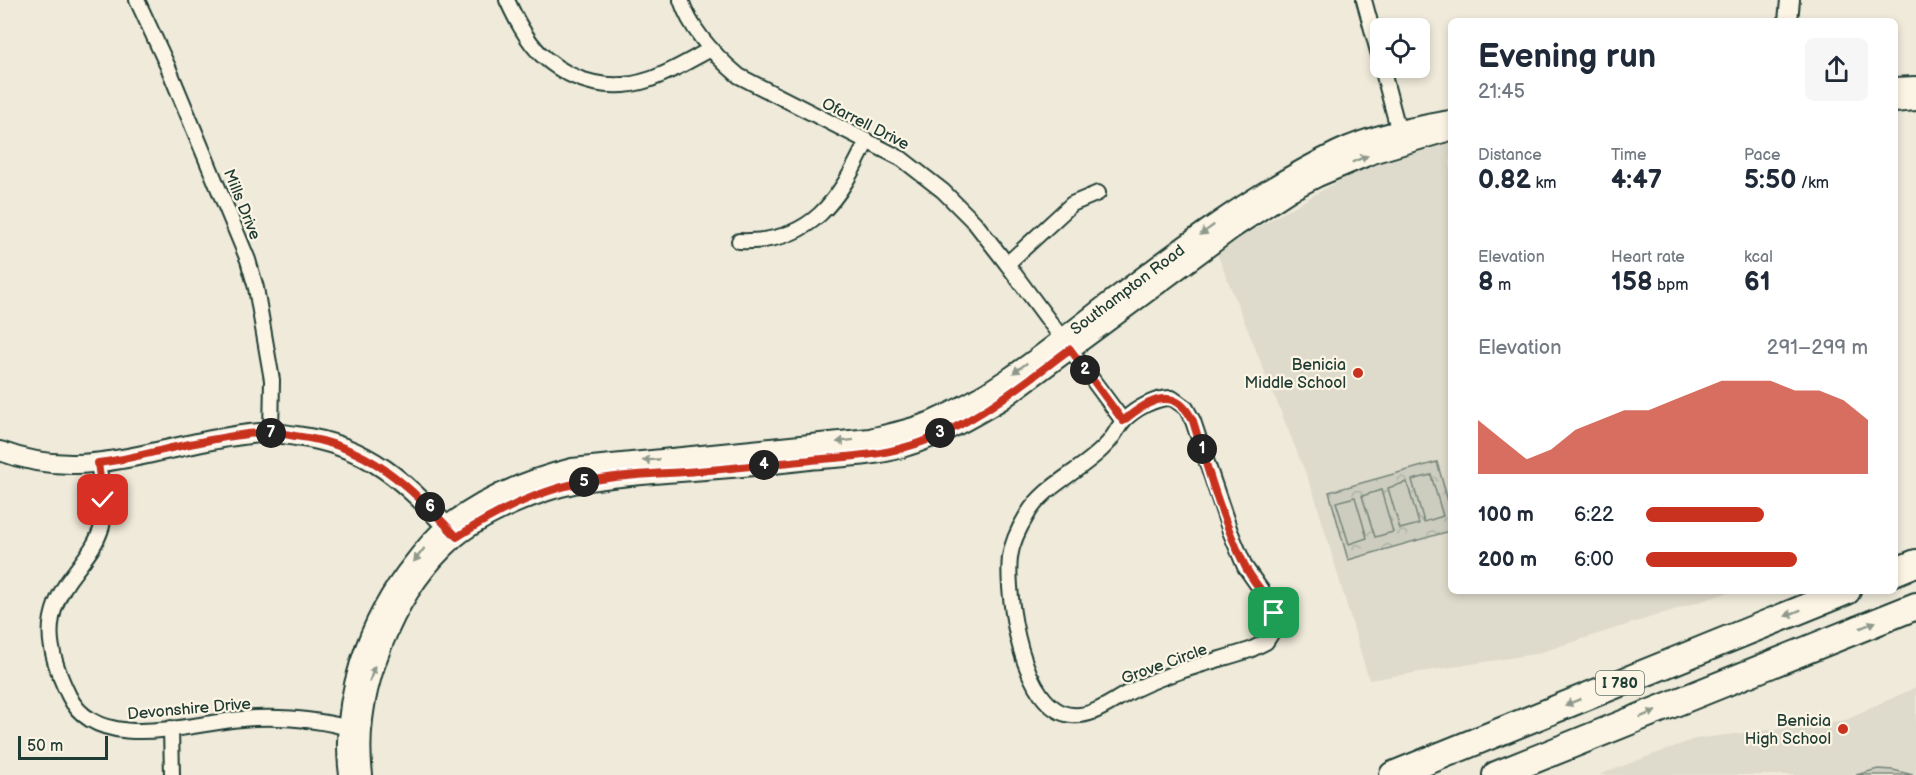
<!DOCTYPE html>
<meta charset="utf-8">
<style>
body{margin:0;font-family:"Balsamiq Sans",sans-serif;background:#f6f6f7;color:#1f2937;height:100vh;display:flex;flex-direction:column;font-size:22px;white-space:nowrap}
*{box-sizing:border-box;margin:0}
p{font-size:20px;color:#747a83}
.icon{flex:none;width:33px;height:33px;fill:none;stroke:currentColor;stroke-width:2;stroke-linecap:round;stroke-linejoin:round}
.map{position:relative;flex:1;overflow:hidden}
.panel{position:absolute;left:1448px;top:18px;width:450px;height:576px;display:flex;flex-direction:column;background:#fff;border-radius:9px;box-shadow:0 3px 9px #0003}
.panel>*{flex:none}
.fabs{position:absolute;left:1370px;top:18px;display:grid;gap:12px}
.fabs a{display:grid;place-items:center;width:60px;height:60px;border-radius:9px;background:#fff;box-shadow:0 3px 9px #0003;font-size:30px}
.scale{position:absolute;left:18px;bottom:15px;width:90px;box-sizing:border-box;padding-left:6px;border:3px solid #1f3d34;border-top:0;font-size:16px;line-height:21px;white-space:nowrap;color:#1f3d34;-webkit-text-stroke:4px #fcf5e5;paint-order:stroke}
.pin{position:absolute;display:grid;place-items:center;width:51px;height:51px;color:#fff;margin:-26px;border-radius:12px;box-shadow:0 3px 9px #0006}
.km{position:absolute;width:30px;height:30px;margin:-15px;border-radius:50%;background:#222;color:#fff;font-size:16px;line-height:30px;text-align:center}
.round{display:grid;place-items:center;flex:none;width:63px;height:63px;border-radius:9px;background:#f6f6f7}
.headline{display:flex;align-items:center;justify-content:space-between;height:102px;padding:0 30px}
h1{font-size:33px;font-weight:700;line-height:45px}
.figures{display:grid;grid-template-columns:repeat(3,1fr);gap:9px;height:102px;padding:6px 30px}
.figures div{display:grid;align-content:center}
.figures b{font-size:26px;font-weight:700}
.figures small{font-size:16px;font-weight:400}
.figures p{font-size:16px}
.chart{height:168px;padding:12px 30px}
.chart p{display:flex;justify-content:space-between}
.chart svg{width:100%;height:108px;margin-top:6px;fill:#c8321e;opacity:.7}
ul{padding:0 30px;list-style:none;font-size:20px}
li{display:grid;grid-template-columns:96px 72px 1fr;align-items:center;height:45px}
li i{height:15px;border-radius:8px;background:#c8321e}
.map>svg:first-child{display:block}
</style>
<div class="map">
<svg width="1916" height="775" viewBox="0 0 1916 775">
<defs>
<pattern id="forest-crowns" width="20" height="18" patternUnits="userSpaceOnUse" patternTransform="scale(1.5)"><rect width="20" height="18" fill="#cccdbf"/><path d="M2 6a3 3 0 1 1 6 0M12 15a3 3 0 1 1 6 0" fill="none" stroke="#afb1a5"/></pattern>
</defs>
<rect width="100%" height="100%" fill="#efeada"/>
<filter id="ink" filterUnits="userSpaceOnUse"><feTurbulence type="fractalNoise" baseFrequency=".0167" numOctaves="2"/><feDisplacementMap in="SourceGraphic" scale="12" xChannelSelector="R" yChannelSelector="G"/><feConvolveMatrix kernelMatrix="1 2 1 2 8 2 1 2 1" color-interpolation-filters="sRGB"/></filter>
<g filter="url(#ink)">
<g fill="#dedbcc">
<path d="M1450,140V591H1733L1535,654L1369,680L1314,494L1216,251L1365,166Z"/>
<path d="M1916,687V775H1599L1695,739L1846,720Z"/>
</g>
<path fill="url(#forest-crowns)" stroke="#76857a" stroke-width="1.5" d="M1437,462L1450,508V531L1348,560L1329,492Z"/>
<g fill="#cccdbf" stroke="#76857a" stroke-width="1.5">
<path d="M1431,475L1443,516L1424,522L1412,480Z"/>
<path d="M1407,482L1419,524L1400,529L1388,488Z"/>
<path d="M1381,490L1393,532L1375,537L1362,496Z"/>
<path d="M1355,497L1367,538L1349,544L1336,502Z"/>
<path d="M1878,769L1893,770L1913,775H1856Z"/>
</g>
<g fill="none" stroke-linecap="round" stroke-linejoin="round">
<g stroke="#1f3d34" stroke-width="18">
<g id="minor">
<path d="M137,0L168,67L248,260L256,288L272,380L271,433"/>
<path d="M507,0C516,20 528,44 545,58C574,83 612,92 648,80C670,73 690,60 711,49"/>
<path d="M681,0C691,31 715,56 739,76L902,159L943,191L975,223L1007,264L1123,421"/>
<path d="M1364,0L1380,59"/>
<path d="M1382,68L1401,140"/>
<path d="M739,241C812,244 839,200 867,141"/>
<path d="M1007,264L1072,204L1098,193"/>
<path d="M1172,398L1186,408L1193,421L1230,531L1245,567L1269,601L1274,613L1273,631L1266,642L1250,650C1209,663 1164,673 1126,694C1109,703 1092,717 1072,715C1022,711 1006,596 1010,557C1012,542 1019,528 1027,515C1044,485 1082,471 1105,446C1113,439 1117,428 1124,420C1135,409 1156,397 1172,398Z"/>
<path d="M98,463C101,483 107,506 102,526C97,544 85,558 74,573C41,615 46,649 69,696C99,758 201,719 255,718C288,717 323,720 355,730"/>
<path d="M171,728L172,775"/>
</g>
</g>
<g stroke="#1f3d34" stroke-width="22">
<g id="tertiary">
<path d="M1788,21L1790,0"/>
<path d="M1894,87L1916,86"/>
<path d="M1894,103L1916,101"/>
<path d="M0,451C53,471 98,465 152,453C188,445 224,436 260,433C272,432 284,434 296,436C369,445 407,483 454,535"/>
<path d="M349,775C339,700 367,620 414,562C424,549 435,535 448,525C485,497 528,479 572,468L870,438C891,433 911,429 931,421C997,393 1053,345 1109,302C1181,247 1255,191 1337,151C1372,134 1412,127 1450,120"/>
<path d="M363,775C357,725 368,676 389,630C404,596 427,563 455,538C483,515 539,491 574,484C617,475 662,474 705,470C740,468 775,464 809,460C842,457 877,457 908,446C941,436 972,418 1002,400L1233,229L1291,191L1318,177L1375,153L1450,131"/>
</g>
</g>
<g stroke="#1f3d34" stroke-width="30">
<g id="motorway">
<path d="M1894,572L1916,563"/>
<path d="M1393,775L1847,591"/>
<path d="M1496,775L1916,606"/>
</g>
</g>
<use href="#minor" stroke="#fcf5e5" stroke-width="14"/>
<use href="#tertiary" stroke="#fcf5e5" stroke-width="18"/>
<use href="#motorway" stroke="#fcf5e5" stroke-width="26"/>
</g>
<defs><path id="oneway-solid" d="M-6-.8H1V-3.2L6.5 0L1 3.2V.8H-6Z" transform="scale(1.5)"/></defs>
<g fill="#8e998c">
<use href="#oneway-solid" transform="translate(1360 159) rotate(-23)"/>
<use href="#oneway-solid" transform="translate(1207 230) rotate(144)"/>
<use href="#oneway-solid" transform="translate(1020 368) rotate(144)"/>
<use href="#oneway-solid" transform="translate(845 441) rotate(173)"/>
<use href="#oneway-solid" transform="translate(651 460) rotate(175)"/>
<use href="#oneway-solid" transform="translate(419 555) rotate(128)"/>
<use href="#oneway-solid" transform="translate(1793 613) rotate(158)"/>
<use href="#oneway-solid" transform="translate(1868 625) rotate(-22)"/>
<use href="#oneway-solid" transform="translate(372 674) rotate(-72)"/>
<use href="#oneway-solid" transform="translate(1573 702) rotate(158)"/>
<use href="#oneway-solid" transform="translate(1648 714) rotate(-22)"/>
</g>
</g>
<g fill="none" stroke-linecap="round" stroke-linejoin="round" filter="url(#ink)">
<g stroke="#fff" stroke-width="12">
<path id="route" d="M103,500L98,463C133,459 166,448 200,442C221,438 243,433 264,433C274,432 285,434 295,436C370,445 408,485 457,537C485,519 514,503 546,492C590,476 639,475 685,472C727,469 769,464 812,460C843,457 876,456 906,447C967,430 1020,386 1070,349L1123,421C1148,400 1175,384 1193,421C1208,470 1222,520 1245,566C1253,583 1268,595 1274,613"/>
</g>
<use href="#route" stroke="#c8321e" stroke-width="8"/>
</g>
<g fill="#c8321e" stroke="#fcf5e5" stroke-width="2">
<circle cx="1358" cy="373" r="6"/>
<circle cx="1843" cy="729" r="6"/>
</g>
<g text-anchor="middle" stroke-width="4.5" stroke-linejoin="round" paint-order="stroke">
<rect fill="#fcf5e5" stroke="#617469" stroke-width="1.5" x="1596" y="671" width="48" height="24" rx="4.5"/>
<g font-size="15" font-weight="bold" fill="#1f3d34">
<text x="1620" y="688">I 780</text>
</g>
<g font-size="16" fill="#1f3d34" stroke="#fcf5e5">
<text transform="translate(866 123) rotate(27)" y="6">Ofarrell Drive</text>
<text transform="translate(243 204) rotate(68)" y="6">Mills Drive</text>
<text transform="translate(1127 289) rotate(-37)" y="6">Southampton Road</text>
<text transform="translate(1164 663) rotate(-20)" y="6">Grove Circle</text>
<text transform="translate(189 708) rotate(-5)" y="6">Devonshire Drive</text>
</g>
<g font-size="16" fill="#1f3d34" stroke="#fcf5e5" text-anchor="end">
<text x="1346" y="370">Benicia<tspan x="1346" dy="18">Middle School</tspan></text>
<text x="1831" y="726">Benicia<tspan x="1831" dy="18">High School</tspan></text>
</g>
</g>
</svg>
<div class="fabs">
<a><svg class="icon" aria-label="locate" viewBox="0 0 24 24"><circle cx="12" cy="12" r="6"/><path d="M12 2v4M12 18v4M2 12h4M18 12h4"/></svg></a>
</div>
<div class="scale">50 m</div>
<div class="pin" style="left:1274px;top:613px;background:#1e9e55"><svg class="icon" aria-label="arrive" viewBox="0 0 24 24"><path d="M6 21V4h12l-3 4 3 4H6"/></svg></div>
<div class="pin" style="left:103px;top:500px;background:#d93025"><svg class="icon" aria-label="check" viewBox="0 0 24 24"><path d="M5 12l5 5 9-10"/></svg></div>
<b class="km" style="left:1202px;top:449px">1</b>
<b class="km" style="left:1085px;top:370px">2</b>
<b class="km" style="left:940px;top:433px">3</b>
<b class="km" style="left:764px;top:465px">4</b>
<b class="km" style="left:584px;top:482px">5</b>
<b class="km" style="left:430px;top:507px">6</b>
<b class="km" style="left:271px;top:433px">7</b>
<section class="panel">
<div class="headline"><div><h1>Evening run</h1><p>21:45</p></div><a class="round"><svg class="icon" aria-label="share" viewBox="0 0 24 24"><path d="M12 15V3M7 8l5-5 5 5M5 13v7h14v-7"/></svg></a></div>
<div class="figures">
<div><p>Distance</p><b>0.82<small> km</small></b></div>
<div><p>Time</p><b>4:47</b></div>
<div><p>Pace</p><b>5:50<small> /km</small></b></div>
</div>
<div class="figures">
<div><p>Elevation</p><b>8<small> m</small></b></div>
<div><p>Heart rate</p><b>158<small> bpm</small></b></div>
<div><p>kcal</p><b>61</b></div>
</div>
<div class="chart"><p><span>Elevation</span>291–299 m</p>
<svg viewBox="0 0 160 44" preserveAspectRatio="none"><path d="M0 44V22L10 30L20 38L30 34L40 26L50 22L60 18L70 18L80 14L90 10L100 6L110 6L120 6L130 10L140 10L150 14L160 22V44z"/></svg>
</div>
<ul>
<li><b>100 m</b>6:22<i style="width:53%"></i></li>
<li><b>200 m</b>6:00<i style="width:68%"></i></li>
</ul>
</section>
</div>
